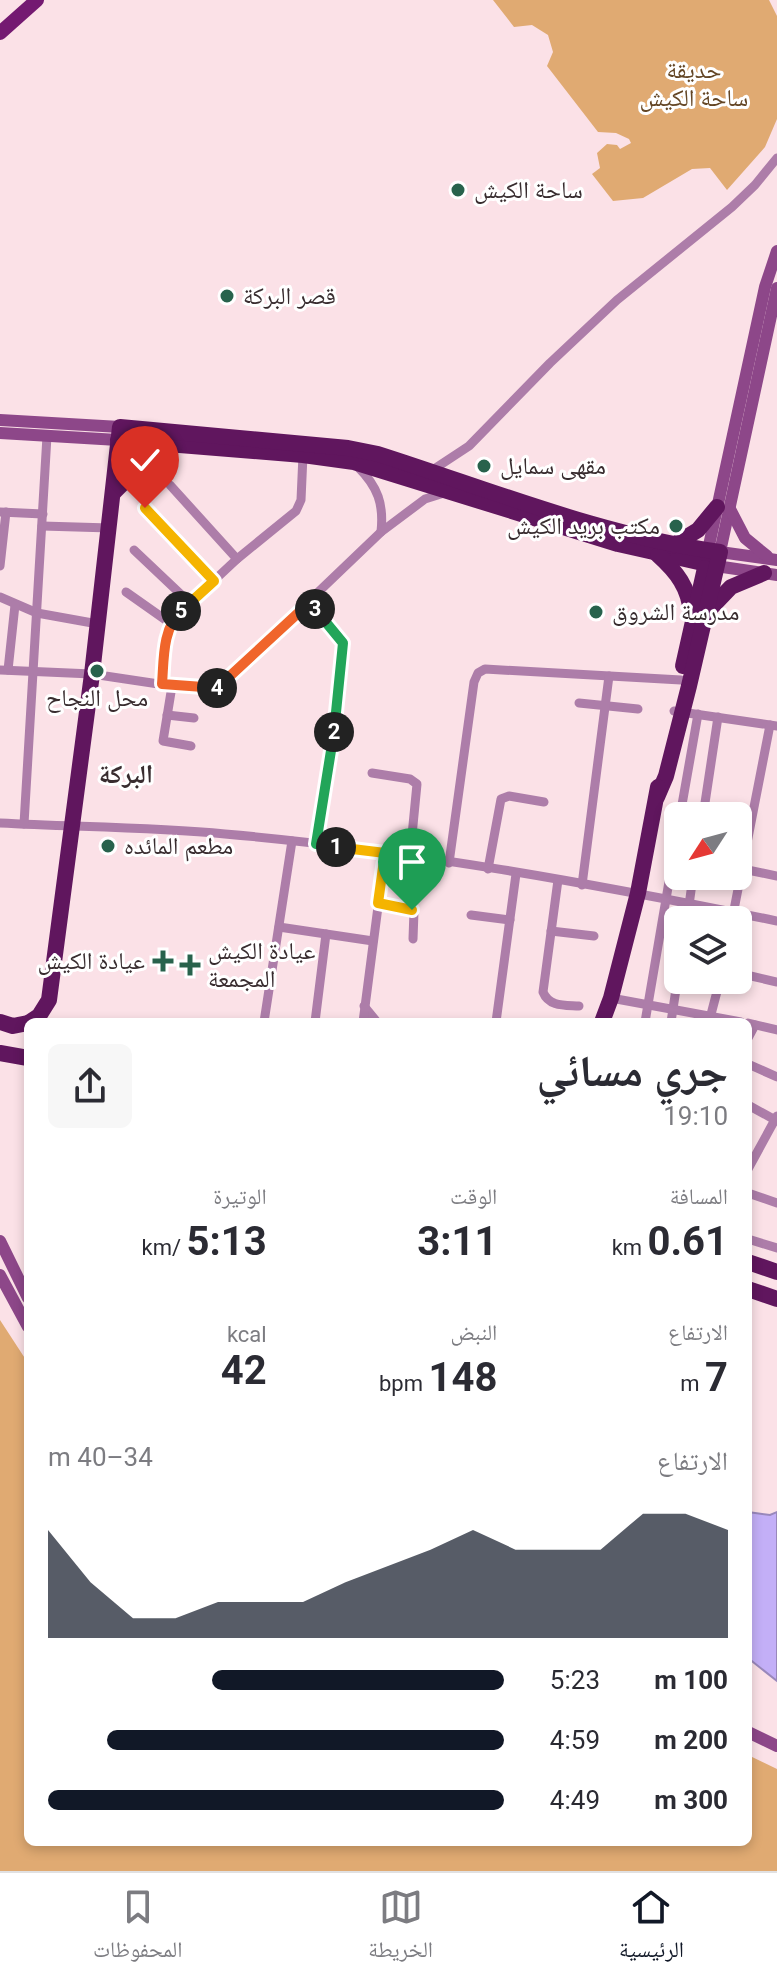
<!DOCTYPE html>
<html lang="ar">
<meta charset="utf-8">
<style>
body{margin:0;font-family:Roboto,"Noto Naskh Arabic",sans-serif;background:#f7f7f7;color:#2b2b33;direction:rtl;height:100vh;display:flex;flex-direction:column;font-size:30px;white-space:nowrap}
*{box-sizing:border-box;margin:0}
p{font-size:26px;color:#7c7c81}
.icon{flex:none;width:44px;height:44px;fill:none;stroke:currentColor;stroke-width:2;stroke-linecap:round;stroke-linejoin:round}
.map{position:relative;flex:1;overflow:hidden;direction:ltr}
.sheet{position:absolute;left:24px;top:1018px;width:728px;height:828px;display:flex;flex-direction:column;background:#fff;border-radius:12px;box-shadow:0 4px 12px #0003;direction:rtl}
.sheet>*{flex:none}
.needle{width:52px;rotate:234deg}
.fabs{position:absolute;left:664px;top:802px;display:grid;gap:16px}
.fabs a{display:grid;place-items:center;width:88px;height:88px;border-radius:12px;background:#fff;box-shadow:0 4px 12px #0003;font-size:40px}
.pin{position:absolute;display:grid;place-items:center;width:68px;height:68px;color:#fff;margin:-82px -34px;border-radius:50% 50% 50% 0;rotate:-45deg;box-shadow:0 0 8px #0007}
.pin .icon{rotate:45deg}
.km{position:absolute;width:40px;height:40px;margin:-20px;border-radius:50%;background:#222;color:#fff;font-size:22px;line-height:40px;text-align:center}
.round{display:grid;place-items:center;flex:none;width:84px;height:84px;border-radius:12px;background:#f7f7f7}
.headline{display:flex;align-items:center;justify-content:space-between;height:136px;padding:0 24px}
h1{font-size:44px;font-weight:700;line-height:60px}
.metrics{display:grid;grid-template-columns:repeat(3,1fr);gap:12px;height:136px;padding:8px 24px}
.metrics div{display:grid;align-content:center}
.metrics b{font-size:40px;font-weight:700}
.metrics small{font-size:22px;font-weight:400}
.metrics p{font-size:22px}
.chart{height:224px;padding:16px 24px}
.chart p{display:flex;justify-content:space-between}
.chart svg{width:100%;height:144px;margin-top:8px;fill:#111827;opacity:.7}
ul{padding:0 24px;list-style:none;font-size:26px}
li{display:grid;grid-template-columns:128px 96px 1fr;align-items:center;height:60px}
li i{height:20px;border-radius:10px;background:#111827}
.menu{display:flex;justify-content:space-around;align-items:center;height:112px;border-top:2px solid #e1e1e2;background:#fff;font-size:22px;color:#7c7c81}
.menu a{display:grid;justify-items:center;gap:4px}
.menu .current{color:#111827}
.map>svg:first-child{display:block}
</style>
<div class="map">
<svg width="777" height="1871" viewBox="0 0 777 1871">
<rect width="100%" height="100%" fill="#fbe1e7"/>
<g fill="#e0aa72">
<path d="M493,0H769L777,16V119L765,147L727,190L710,168L692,169L643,198L613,201L592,174L600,168L597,153L607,144L617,145L620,149L631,143L629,139L616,133L598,132L547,66L553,52L548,35L532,25L514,27Z"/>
<path d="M0,1320L28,1363V1842H748V1755L777,1769V1871H0Z"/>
</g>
<path fill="#c3aff7" stroke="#98b" stroke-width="2" d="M748,1512L770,1515L777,1512V1681L748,1658Z"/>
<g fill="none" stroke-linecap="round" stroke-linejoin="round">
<g stroke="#ad7da9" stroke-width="9">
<path d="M358,467C378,487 384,504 381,532"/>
<path d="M431,471L469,446L550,363L617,300L732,207L755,185L777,158"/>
<path d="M170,485L237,559"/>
<path d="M145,508L214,581"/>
<path d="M0,512L43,514"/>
<path d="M42,526L110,528"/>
<path d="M134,550L190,603"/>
<path d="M0,566L6,512"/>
<path d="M126,592L170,623"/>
<path d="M0,597L37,613L98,624"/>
<path d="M309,603L339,635L344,649L333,741L316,844"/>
<path d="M0,670L92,674L172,686L218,688L381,532L425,499L444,493"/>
<path d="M8,670L15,605"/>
<path d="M162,684L167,632L175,617L237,559L296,511L301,500L303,455"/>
<path d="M172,686L163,741L191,746"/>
<path d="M579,703L638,709"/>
<path d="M674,711L777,726"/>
<path d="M167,715L194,718"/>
<path d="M372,773L410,779L417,784L410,856"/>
<path d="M680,816L698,714"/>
<path d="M703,816L718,717"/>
<path d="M0,823C75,827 150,827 225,834C410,850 595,884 777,921"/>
<path d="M24,824L47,436"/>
<path d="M449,863L474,682L478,673L485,669L681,680"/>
<path d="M738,868L777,876"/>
<path d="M488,869L501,799L509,796L544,802"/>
<path d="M558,880L543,992C549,1007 565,1005 579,1006"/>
<path d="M582,885L609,676"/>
<path d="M378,903L414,911L413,939"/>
<path d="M471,915L510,920"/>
<path d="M687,920L693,876"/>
<path d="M732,920L770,725"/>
<path d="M279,927L373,941"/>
<path d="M551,931L594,936"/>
<path d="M738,973L777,982"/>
<path d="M611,998L741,1022"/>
<path d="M364,1006L377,1022"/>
<path d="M264,1022L292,841"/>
<path d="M315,1022L326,934"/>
<path d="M363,1022L385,853"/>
<path d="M496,1022L516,874"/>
<path d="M645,1022L678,829"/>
<path d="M671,1022L678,976"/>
<path d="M709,1022L720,980"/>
<path d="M748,1023L777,1030"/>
<path d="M748,1038L755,1025"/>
<path d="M748,1064L777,1077"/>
<path d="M748,1105L777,1121"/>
<path d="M748,1169L777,1116"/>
<path d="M748,1193L777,1203"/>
<path d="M748,1239L777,1248"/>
</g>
<g stroke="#8d4789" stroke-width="12">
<path d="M777,288L720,552L777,560"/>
<path d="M0,420L120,427"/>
<path d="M0,433L118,440"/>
<path d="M730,509L745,538L767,556"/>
<path d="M708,550L765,287L777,251"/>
<path d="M716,566L777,575"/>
<path d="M0,1241L28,1298"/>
<path d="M0,1275L28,1327"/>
<path d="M748,1732L777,1746"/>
</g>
<path stroke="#741971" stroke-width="14" d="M0,33L37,0"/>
<g stroke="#60165e" stroke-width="16">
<path d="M118,440L303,455L354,462L618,544L716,566"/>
<path d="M114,492L137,469L175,445"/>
<path d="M672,546L698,530L717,507"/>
<path d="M658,555C677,572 689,588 691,613"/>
<path d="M708,611L731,587L764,573"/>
<path d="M683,666L705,568"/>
<path d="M0,1022L13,1026L28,1023"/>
<path d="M30,1022L39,1016L49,1000L92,674L120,427L348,448L378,454C491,490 603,536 720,552L689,686L666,776L657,797"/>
<path d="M602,1022L611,998L638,893L658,787"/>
<path d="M0,1053L28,1058"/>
<path d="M748,1262L777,1272"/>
<path d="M748,1289L777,1299"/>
</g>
</g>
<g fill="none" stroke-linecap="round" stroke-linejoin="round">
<g stroke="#fff" stroke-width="16">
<path id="split-1" d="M336,847L385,853L378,903L412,910"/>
</g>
<g stroke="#fff" stroke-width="16">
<path id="split-2" d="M334,732L316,844L336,847"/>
</g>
<g stroke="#fff" stroke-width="16">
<path id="split-3" d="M315,609L343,643L334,732"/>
</g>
<g stroke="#fff" stroke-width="16">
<path id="split-4" d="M217,688L309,603L315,609"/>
</g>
<g stroke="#fff" stroke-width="16">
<path id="split-5" d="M181,611C162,629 164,660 162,684L217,688"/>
</g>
<g stroke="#fff" stroke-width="16">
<path id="split-6" d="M145,508L214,581L181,611"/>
</g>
<use href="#split-1" stroke="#f5b400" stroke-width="10"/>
<use href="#split-2" stroke="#22a559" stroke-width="10"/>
<use href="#split-3" stroke="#22a559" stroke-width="10"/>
<use href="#split-4" stroke="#f0652b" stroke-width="10"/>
<use href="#split-5" stroke="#f0652b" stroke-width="10"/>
<use href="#split-6" stroke="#f5b400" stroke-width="10"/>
</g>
<g fill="#28624c" stroke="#fff" stroke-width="3">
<circle cx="458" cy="190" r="8"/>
<circle cx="227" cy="296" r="8"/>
<circle cx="484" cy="466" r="8"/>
<circle cx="676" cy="526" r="8"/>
<circle cx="596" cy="612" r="8"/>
<circle cx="97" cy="671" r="8"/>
<circle cx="108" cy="846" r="8"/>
<path d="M159 949h8v8h8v8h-8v8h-8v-8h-8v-8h8z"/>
<path d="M186 953h8v8h8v8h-8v8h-8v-8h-8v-8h8z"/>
</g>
<g text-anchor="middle" stroke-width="6" stroke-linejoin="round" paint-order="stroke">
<g font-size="24" fill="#644625" stroke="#fff">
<text x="694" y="78">حديقة<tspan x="694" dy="28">ساحة الكيش</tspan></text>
</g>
<g font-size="24" fill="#382c2f" stroke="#fff" text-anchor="start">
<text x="474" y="198">ساحة الكيش</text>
<text x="243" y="304">قصر البركة</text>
<text x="500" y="474">مقهى سمايل</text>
<text x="660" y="534" text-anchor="end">مكتب بريد الكيش</text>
<text x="612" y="620">مدرسة الشروق</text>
<text x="97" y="706" text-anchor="middle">محل النجاح</text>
<text x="124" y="854">مطعم المائده</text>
<text x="208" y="959">عيادة الكيش<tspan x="208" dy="28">المجمعة</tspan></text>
<text x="145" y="969" text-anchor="end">عيادة الكيش</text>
</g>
<g font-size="26" font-weight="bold" fill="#382c2f" stroke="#fff">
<text x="126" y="783">البركة</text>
</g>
</g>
</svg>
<div class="fabs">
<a><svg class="needle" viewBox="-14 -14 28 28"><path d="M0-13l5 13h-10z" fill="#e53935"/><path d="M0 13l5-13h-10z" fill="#7c7c81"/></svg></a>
<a><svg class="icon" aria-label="layers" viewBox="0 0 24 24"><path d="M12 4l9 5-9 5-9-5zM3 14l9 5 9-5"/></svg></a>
</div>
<div class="pin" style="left:412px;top:910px;background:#1e9e55"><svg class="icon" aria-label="arrive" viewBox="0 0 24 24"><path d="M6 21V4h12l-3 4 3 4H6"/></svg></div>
<div class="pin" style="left:145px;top:508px;background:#d93025"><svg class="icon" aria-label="check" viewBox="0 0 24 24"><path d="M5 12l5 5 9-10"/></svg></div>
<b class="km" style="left:336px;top:847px">1</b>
<b class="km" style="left:334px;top:732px">2</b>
<b class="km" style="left:315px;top:609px">3</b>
<b class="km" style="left:217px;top:688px">4</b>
<b class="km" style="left:181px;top:611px">5</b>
<section class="sheet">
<div class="headline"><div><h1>جري مسائي</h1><p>19:10</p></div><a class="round"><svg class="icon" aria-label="share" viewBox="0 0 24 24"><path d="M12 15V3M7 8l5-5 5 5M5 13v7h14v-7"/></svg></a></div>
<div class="metrics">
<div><p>المسافة</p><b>0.61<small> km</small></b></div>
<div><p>الوقت</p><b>3:11</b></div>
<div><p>الوتيرة</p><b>5:13<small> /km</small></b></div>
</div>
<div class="metrics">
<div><p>الارتفاع</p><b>7<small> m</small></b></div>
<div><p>النبض</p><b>148<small> bpm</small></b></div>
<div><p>kcal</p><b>42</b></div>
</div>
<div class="chart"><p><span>الارتفاع</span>34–40 m</p>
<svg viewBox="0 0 160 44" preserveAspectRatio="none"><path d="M0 44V11L10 27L20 38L30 38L40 33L50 33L60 33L70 27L80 22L90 17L100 11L110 17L120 17L130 17L140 6L150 6L160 11V44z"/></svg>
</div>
<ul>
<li><b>100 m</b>5:23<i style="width:64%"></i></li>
<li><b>200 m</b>4:59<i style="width:87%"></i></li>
<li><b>300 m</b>4:49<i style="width:100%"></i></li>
</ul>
</section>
</div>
<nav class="menu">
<a class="current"><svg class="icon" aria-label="home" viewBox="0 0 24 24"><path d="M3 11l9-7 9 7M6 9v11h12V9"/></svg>الرئيسية</a>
<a><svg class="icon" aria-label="map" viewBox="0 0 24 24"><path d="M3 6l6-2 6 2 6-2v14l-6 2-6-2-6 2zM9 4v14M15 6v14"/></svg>الخريطة</a>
<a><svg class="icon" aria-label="saved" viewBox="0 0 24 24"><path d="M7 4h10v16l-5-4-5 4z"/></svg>المحفوظات</a>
</nav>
